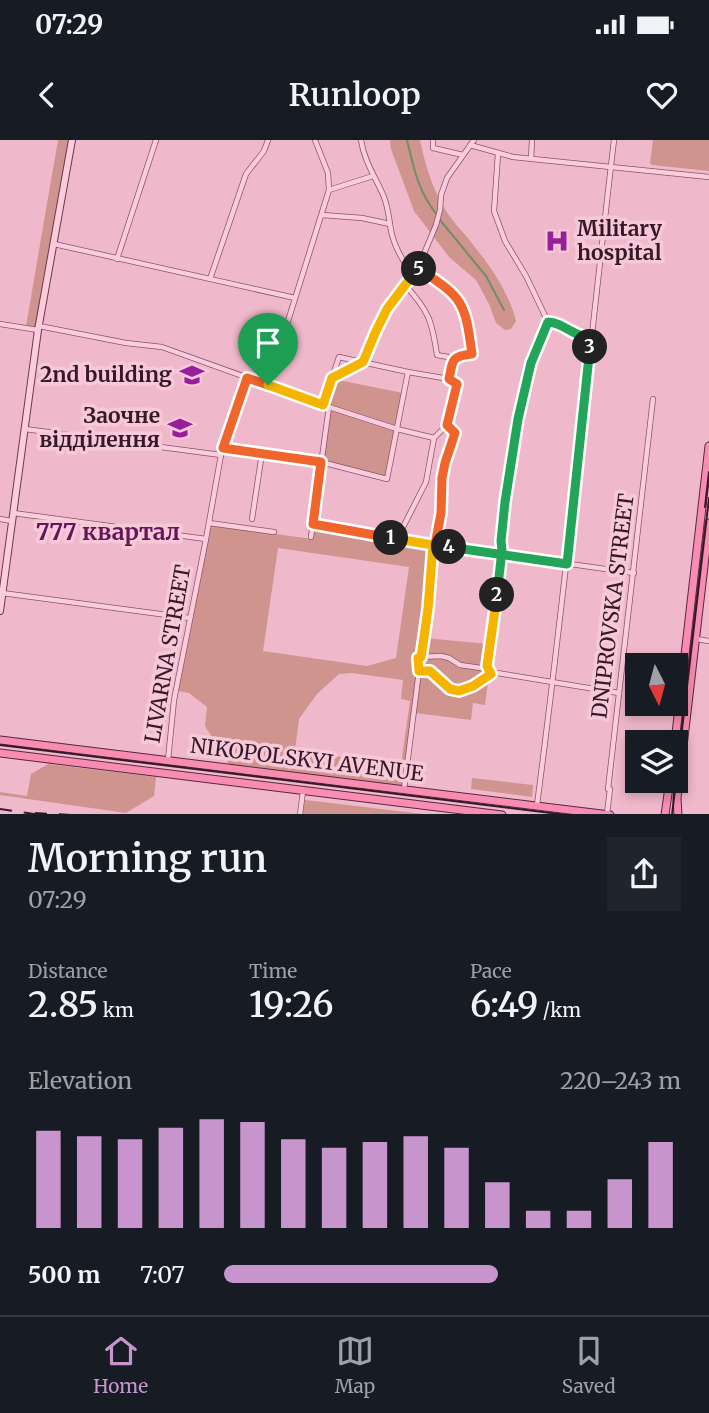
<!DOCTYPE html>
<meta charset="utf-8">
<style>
body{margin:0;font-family:Merriweather,serif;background:#20242c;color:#f1f3f6;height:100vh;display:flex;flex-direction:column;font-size:26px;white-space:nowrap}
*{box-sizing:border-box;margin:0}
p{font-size:23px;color:#9ea1a6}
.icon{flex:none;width:38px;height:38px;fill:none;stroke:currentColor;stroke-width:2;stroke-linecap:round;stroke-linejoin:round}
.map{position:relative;height:674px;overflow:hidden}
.sheet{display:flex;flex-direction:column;background:#171b24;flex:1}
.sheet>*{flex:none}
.needle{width:46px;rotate:174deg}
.controls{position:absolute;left:625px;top:513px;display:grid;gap:14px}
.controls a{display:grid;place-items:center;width:63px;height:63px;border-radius:0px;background:#171b24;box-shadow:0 4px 10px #0003;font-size:35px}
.pin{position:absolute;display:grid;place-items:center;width:60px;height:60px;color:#fff;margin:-72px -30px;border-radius:50% 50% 50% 0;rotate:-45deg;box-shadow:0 0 7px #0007}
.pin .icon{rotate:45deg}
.km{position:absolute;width:35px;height:35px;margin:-18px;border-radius:50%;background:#222;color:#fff;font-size:19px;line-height:35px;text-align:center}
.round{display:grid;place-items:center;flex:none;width:74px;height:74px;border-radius:0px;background:#20242c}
.overview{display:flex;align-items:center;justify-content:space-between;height:119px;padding:0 28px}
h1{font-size:38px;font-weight:600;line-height:52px}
.figures{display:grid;grid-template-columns:repeat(3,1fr);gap:10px;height:119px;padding:7px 28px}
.figures div{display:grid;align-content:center}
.figures b{font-size:35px;font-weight:600}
.figures small{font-size:19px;font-weight:400}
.figures p{font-size:19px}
.chart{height:196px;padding:14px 28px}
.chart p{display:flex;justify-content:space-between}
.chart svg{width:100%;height:126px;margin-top:7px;stroke:#c894cd;stroke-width:6}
ul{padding:0 28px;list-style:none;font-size:23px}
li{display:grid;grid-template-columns:112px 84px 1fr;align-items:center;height:52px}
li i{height:18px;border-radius:9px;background:#c894cd}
.status{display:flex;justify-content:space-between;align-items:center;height:49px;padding:0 35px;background:#171b24;direction:ltr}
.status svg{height:19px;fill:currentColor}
header{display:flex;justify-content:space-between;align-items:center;height:91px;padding:0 28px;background:#171b24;font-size:32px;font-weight:600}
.menu{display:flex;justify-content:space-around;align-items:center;height:98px;border-top:2px solid #363941;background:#171b24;font-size:19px;color:#9ea1a6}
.menu a{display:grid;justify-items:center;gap:4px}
.menu .current{color:#c894cd}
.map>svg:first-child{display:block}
</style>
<div class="status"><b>07:29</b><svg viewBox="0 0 49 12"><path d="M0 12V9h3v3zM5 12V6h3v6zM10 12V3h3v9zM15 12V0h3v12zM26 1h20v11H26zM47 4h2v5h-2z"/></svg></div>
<header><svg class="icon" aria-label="back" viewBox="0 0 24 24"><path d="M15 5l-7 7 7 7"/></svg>Runloop<svg class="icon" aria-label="heart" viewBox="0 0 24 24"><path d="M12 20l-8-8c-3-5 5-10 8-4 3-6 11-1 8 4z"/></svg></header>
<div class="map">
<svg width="709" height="675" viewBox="0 0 709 675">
<rect width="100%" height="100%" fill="#f0b9cb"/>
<g fill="#cf948d" fill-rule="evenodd">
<path d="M58,0H70L37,188L26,186Z"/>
<path d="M390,0H420C425,25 433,50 446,71C452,80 460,89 467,97C487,122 508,149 516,181L511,189L505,190L496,183L489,164L476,140L449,117L414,71L391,9Z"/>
<path d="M653,0H709V31L652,25L650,23Z"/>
<path d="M333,239L403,253L396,288L325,264Z"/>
<path d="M330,268L396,290L386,338L323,321Z"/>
<path d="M211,385L312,399L314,386L431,406C425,487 412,567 402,647L230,626L205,586L207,567L189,553L178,551ZM278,408L409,427L396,518L367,526L263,511ZM352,533L403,540L401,559L410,561L401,625L295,611L299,579L317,554L339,534Z"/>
<path d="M425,498L488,504L485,533L488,542L485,565L473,563L471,580L415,573Z"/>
<path d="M48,624L156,637L154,656L126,673L0,655V652L27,656L31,634Z"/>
<path d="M472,638L533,645L532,657L471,649Z"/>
<path d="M305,660L423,674H303Z"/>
</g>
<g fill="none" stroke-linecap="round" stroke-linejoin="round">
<g stroke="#718e66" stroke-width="2">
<path d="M407,0C414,29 418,51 437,75"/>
<path d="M440,80L486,136L504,170"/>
</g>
<g stroke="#88536d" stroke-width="6">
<g id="street">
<path d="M361,0C364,21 376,38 384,57C389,70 389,82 392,95C396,110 404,123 413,135"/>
<path d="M433,0V8L463,15"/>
<path d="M470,5L513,17L709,37"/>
<path d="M498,14L494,71L505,101L526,136L548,182"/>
<path d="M531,19L532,0"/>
<path d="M329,50L373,36"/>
<path d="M322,75L362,78L390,84"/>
<path d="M54,104L295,158"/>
<path d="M117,119L156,0"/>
<path d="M210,139L246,34L264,11L268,0"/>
<path d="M405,145C429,171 432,181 437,215L448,217L453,219L457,216L472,214C465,160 462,158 418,128"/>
<path d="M548,182C563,182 575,198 592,198"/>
<path d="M0,184L38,190"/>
<path d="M39,186L126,203L162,207L329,267L397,289L434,298"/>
<path d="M363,222L375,191L387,169L418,128L436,85L440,70L441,55L447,38L474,0"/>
<path d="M333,237L363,222"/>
<path d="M449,239L453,219"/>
<path d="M268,245L329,50L328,33L315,0"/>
<path d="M323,265L339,217L408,232L449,239L457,244L447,285L434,298L426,342L397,399"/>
<path d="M25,289L221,315"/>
<path d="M223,308L321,322L387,339L408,232"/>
<path d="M13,373L206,399"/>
<path d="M0,379L12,381"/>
<path d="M252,379L262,313"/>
<path d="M209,383L274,392"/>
<path d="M313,384L435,405L634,433"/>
<path d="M311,397L329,267"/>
<path d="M435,405L441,373L442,338L445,323L455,293L447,285"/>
<path d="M2,453L190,478"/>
<path d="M696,499L709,501"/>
<path d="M421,517L441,516L449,518L460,525L488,529"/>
<path d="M419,531H430L450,549L459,551L473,546L491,534L488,523L502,410L501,401L505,362L518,279L531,223L548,182"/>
<path d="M491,534L497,533L619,553"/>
<path d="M168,620L174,560L206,399L221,315L247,238"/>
<path d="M404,649L419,531L418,518L421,517L422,511L428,469L433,405"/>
<path d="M537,665C566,444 588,222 614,0"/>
<path d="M607,674L610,649H608L653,259"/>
<path d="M300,675L303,651"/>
</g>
</g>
<g stroke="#693751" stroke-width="8">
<path id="secondary" d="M0,471L38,190L72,0"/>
</g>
<g stroke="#552841" stroke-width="9">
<g id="primary">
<path d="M0,600L610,675"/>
<path d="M675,602L709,306"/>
<path d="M0,613L502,675"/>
<path d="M665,675L670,640"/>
<path d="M678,675L677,658L709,383"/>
</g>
</g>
<use href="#street" stroke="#fbcddc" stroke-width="4.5"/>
<use href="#secondary" stroke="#fbcddc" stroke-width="6"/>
<use href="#primary" stroke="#f88db1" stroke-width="7"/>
<g stroke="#361929" stroke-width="2">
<path d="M705,367L709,332"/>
<path d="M0,605L567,675"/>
<path d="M672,675L709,358"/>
</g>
<g stroke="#361929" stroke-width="2" stroke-dasharray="12 12" stroke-linecap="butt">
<path d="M0,669L41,675"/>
<path d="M35,673L71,675"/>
</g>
</g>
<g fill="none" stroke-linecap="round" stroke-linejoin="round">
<g stroke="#fff" stroke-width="14">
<path id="split-1" d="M268,245L247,238L223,308L321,322L313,384L391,398"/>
</g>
<g stroke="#fff" stroke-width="14">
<path id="split-2" d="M391,398L433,405L428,469L422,511L421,517L418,518L419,531H430L450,549L459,551L473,546L491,534L487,526L497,455"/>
</g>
<g stroke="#fff" stroke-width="14">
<path id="split-3" d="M497,455L502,410L501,401L505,362L518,279L531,223L548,182C563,182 575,198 592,198L590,207"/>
</g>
<g stroke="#fff" stroke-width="14">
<path id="split-4" d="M449,407L567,424L590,207"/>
</g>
<g stroke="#fff" stroke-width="14">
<path id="split-5" d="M419,129C463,158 465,161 472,214C451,216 453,220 449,239L457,244L447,285L455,293L445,323L442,338L441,373L435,405L449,407"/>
</g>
<g stroke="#fff" stroke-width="14">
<path id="split-6" d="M268,245L323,265L332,238L363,222L376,191L387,169L418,128L419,129"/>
</g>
<use href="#split-1" stroke="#f0652b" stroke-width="9"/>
<use href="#split-2" stroke="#f5b400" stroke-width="9"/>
<use href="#split-3" stroke="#22a559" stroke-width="9"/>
<use href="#split-4" stroke="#22a559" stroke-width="9"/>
<use href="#split-5" stroke="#f0652b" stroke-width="9"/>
<use href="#split-6" stroke="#f5b400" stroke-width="9"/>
</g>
<defs>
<g id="hospital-bare" transform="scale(1.89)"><path d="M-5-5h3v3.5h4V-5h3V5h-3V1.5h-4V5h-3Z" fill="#971f9b" stroke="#f7c9d8" stroke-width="2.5" paint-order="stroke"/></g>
<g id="university-bare" transform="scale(1.89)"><path d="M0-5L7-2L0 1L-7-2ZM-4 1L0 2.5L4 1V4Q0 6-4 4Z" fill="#971f9b" stroke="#f7c9d8" stroke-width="2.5" paint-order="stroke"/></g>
</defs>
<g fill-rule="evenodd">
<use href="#hospital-bare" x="557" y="101"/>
<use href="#university-bare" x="192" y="235"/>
<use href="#university-bare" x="180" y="288"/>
</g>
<g text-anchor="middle" stroke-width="7" stroke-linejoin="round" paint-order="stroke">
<g font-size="21" font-weight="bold" fill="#361929" stroke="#f7c9d8" text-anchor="end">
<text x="577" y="96" text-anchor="start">Military<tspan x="577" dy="24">hospital</tspan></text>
<text x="172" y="242">2nd building</text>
<text x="160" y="283">Заочне<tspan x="160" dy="24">відділення</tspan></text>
</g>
<g font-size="21" fill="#361929" stroke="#f7c9d8">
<text transform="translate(613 466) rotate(-83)" y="7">DNIPROVSKA STREET</text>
<text transform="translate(168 514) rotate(-80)" y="7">LIVARNA STREET</text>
<text transform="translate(307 620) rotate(7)" y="7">NIKOPOLSKYI AVENUE</text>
</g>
<g font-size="23" font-weight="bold" fill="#651656" stroke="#f7c9d8">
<text x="108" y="400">777 квартал</text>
</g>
</g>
</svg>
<div class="controls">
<a><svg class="needle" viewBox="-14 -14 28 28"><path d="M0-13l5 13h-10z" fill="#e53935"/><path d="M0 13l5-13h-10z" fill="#9ea1a6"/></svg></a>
<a><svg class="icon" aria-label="layers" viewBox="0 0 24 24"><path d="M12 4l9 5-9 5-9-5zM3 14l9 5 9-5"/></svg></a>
</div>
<div class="pin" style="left:268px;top:245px;background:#1e9e55"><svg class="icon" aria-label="arrive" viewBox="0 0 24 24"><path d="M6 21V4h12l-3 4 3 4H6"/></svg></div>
<b class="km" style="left:391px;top:398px">1</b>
<b class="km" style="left:497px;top:455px">2</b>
<b class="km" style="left:590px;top:207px">3</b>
<b class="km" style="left:449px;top:407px">4</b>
<b class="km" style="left:419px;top:129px">5</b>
</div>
<section class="sheet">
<div class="overview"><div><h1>Morning run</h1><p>07:29</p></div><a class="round"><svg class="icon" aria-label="share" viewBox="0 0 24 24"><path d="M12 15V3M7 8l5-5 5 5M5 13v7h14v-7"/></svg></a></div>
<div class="figures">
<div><p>Distance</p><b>2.85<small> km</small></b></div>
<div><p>Time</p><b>19:26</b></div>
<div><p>Pace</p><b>6:49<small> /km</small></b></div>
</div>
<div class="chart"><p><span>Elevation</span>220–243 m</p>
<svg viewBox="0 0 160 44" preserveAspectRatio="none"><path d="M5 44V10M15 44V12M25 44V13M35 44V9M45 44V6M55 44V7M65 44V13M75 44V16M85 44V14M95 44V12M105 44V16M115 44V28M125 44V38M135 44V38M145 44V27M155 44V14"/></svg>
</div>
<ul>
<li><b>500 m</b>7:07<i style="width:60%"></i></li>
</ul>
</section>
<nav class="menu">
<a class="current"><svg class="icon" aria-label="home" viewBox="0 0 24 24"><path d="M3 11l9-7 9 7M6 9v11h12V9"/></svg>Home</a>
<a><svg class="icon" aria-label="map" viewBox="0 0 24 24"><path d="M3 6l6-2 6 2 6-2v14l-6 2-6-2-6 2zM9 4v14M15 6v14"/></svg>Map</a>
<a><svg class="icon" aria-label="saved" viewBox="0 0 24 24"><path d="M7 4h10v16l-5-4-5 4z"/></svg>Saved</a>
</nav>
